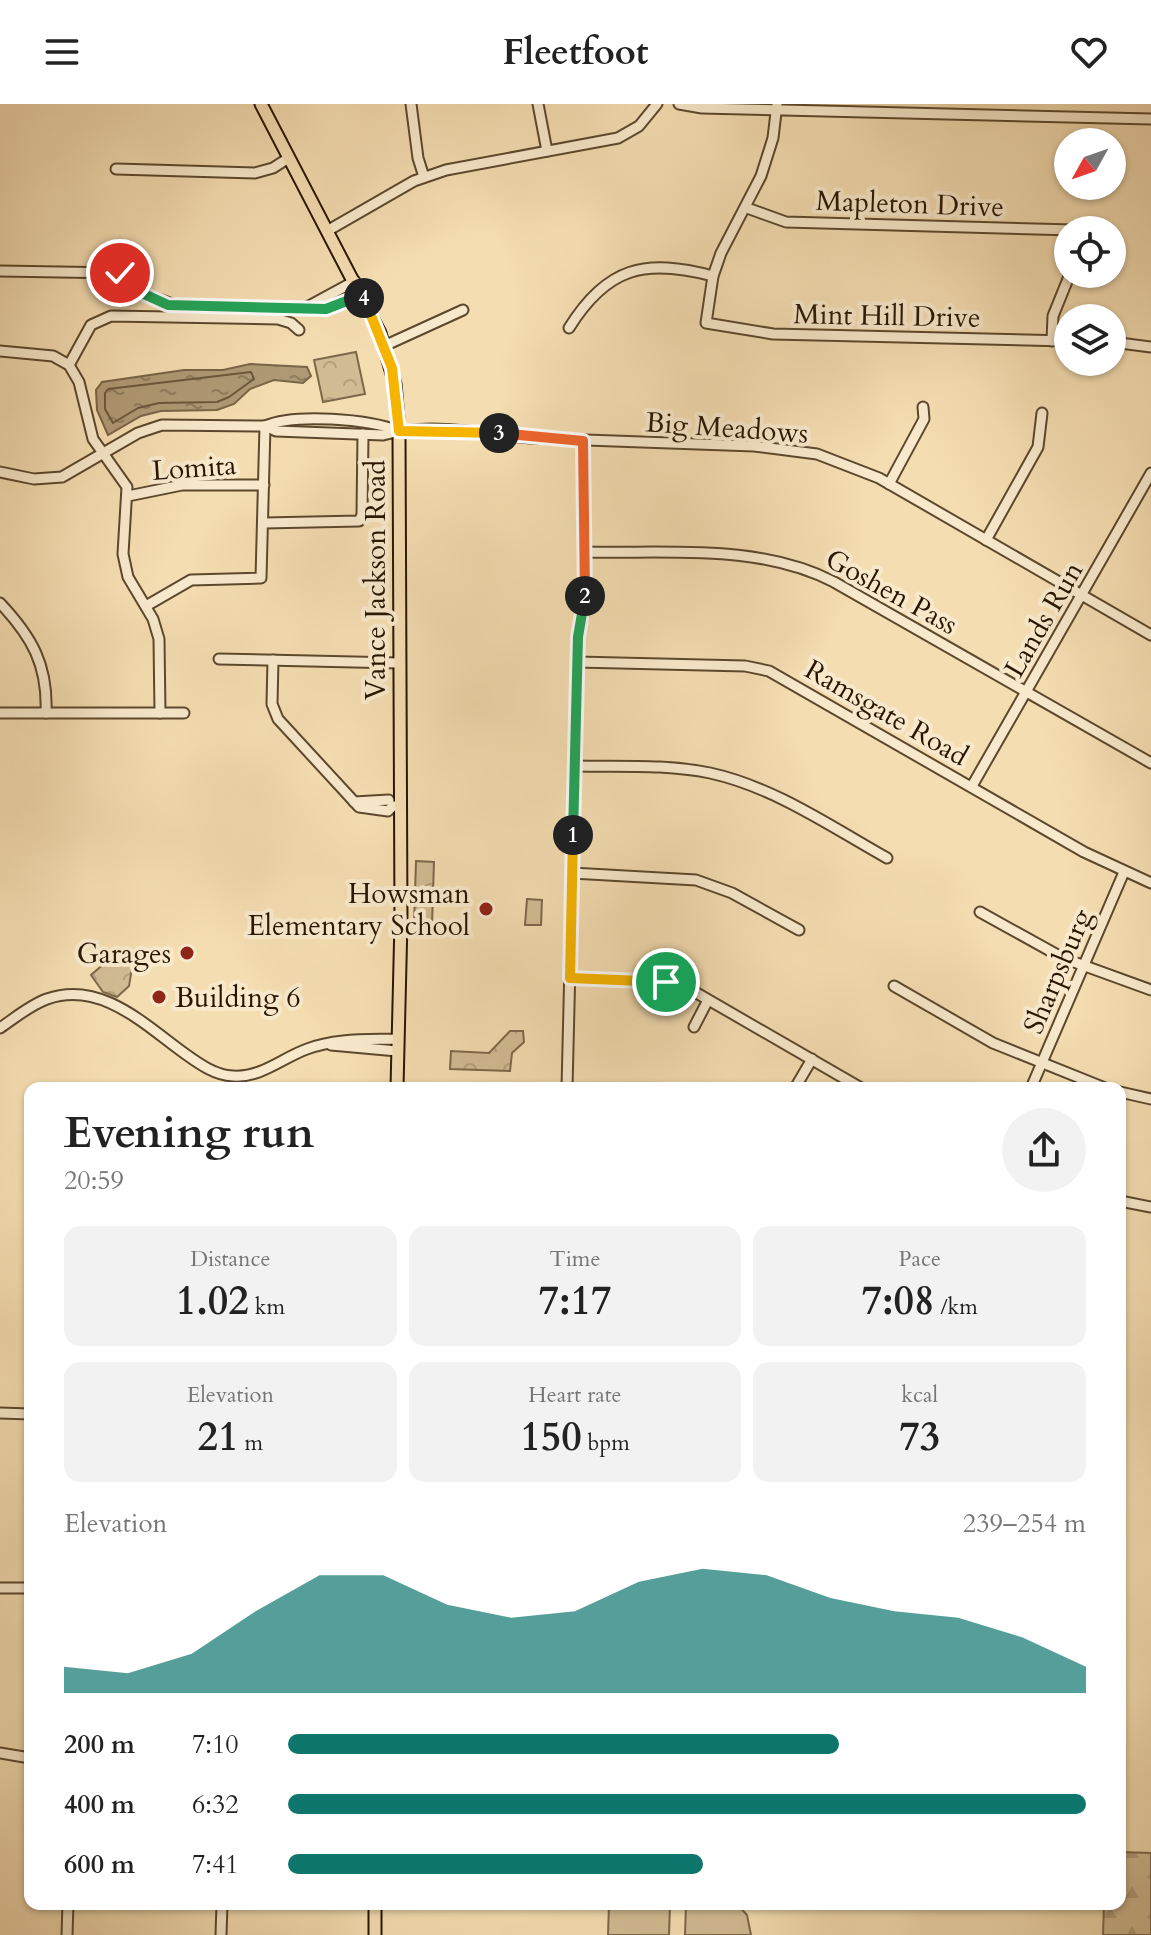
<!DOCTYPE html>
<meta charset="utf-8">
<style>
body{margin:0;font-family:Cardo,serif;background:#f2f2f2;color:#222;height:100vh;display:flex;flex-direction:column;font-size:30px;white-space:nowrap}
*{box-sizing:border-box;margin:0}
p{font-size:26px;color:#767676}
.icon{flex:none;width:44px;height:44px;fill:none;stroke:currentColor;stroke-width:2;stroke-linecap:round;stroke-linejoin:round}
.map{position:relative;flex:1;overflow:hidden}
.side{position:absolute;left:24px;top:978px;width:1102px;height:828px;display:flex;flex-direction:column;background:#fff;border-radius:16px;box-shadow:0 2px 6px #0004}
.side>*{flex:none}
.needle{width:52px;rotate:230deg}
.fabs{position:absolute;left:1054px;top:24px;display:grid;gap:16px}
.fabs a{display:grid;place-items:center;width:72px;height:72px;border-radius:50%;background:#fff;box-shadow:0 2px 6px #0004;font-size:40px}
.pin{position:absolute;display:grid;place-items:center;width:68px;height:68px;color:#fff;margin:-34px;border:4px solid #fff;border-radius:50%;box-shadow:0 2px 8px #0007}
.km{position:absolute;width:40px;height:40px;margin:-20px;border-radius:50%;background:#222;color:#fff;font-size:22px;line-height:40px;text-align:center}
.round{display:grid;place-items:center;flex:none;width:84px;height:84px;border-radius:42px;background:#f2f2f2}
.headline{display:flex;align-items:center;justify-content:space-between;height:136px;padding:0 40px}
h1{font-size:44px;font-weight:600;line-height:60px}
.figures{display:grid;grid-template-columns:repeat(3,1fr);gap:12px;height:136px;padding:8px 40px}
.figures div{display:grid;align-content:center;border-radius:16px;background:#f2f2f2;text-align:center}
.figures b{font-size:40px;font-weight:600}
.figures small{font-size:22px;font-weight:400}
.figures p{font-size:22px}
.chart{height:224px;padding:16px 40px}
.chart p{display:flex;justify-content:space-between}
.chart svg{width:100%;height:144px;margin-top:8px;fill:#0f766e;opacity:.7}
ul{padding:0 40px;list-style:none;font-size:26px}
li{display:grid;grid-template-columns:128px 96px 1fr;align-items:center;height:60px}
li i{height:20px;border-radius:10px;background:#0f766e}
header{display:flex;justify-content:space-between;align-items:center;height:104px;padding:0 40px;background:#fff;font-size:36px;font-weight:600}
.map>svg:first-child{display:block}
</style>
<header><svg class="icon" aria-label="menu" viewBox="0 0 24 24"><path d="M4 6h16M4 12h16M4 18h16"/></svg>Fleetfoot<svg class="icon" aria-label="heart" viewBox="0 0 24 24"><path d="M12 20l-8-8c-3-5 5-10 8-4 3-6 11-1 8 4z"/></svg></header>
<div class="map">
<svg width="1151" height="1831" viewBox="0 0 1151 1831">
<defs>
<pattern id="forest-firs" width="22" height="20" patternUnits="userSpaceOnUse" patternTransform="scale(2)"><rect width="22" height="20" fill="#d1bb93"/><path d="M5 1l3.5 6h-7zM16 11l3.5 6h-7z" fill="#b3a07d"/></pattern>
<pattern id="park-crowns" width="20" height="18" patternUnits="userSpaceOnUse" patternTransform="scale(2)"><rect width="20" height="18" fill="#d1bb93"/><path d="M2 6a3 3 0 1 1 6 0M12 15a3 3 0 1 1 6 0" fill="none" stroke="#b3a07d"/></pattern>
<pattern id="water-ripples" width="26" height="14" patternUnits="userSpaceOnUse" patternTransform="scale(2)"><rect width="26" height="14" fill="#af9975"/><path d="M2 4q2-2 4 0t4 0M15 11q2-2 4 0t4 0" fill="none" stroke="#8e7c5e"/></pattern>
</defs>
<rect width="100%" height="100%" fill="#f4ddb1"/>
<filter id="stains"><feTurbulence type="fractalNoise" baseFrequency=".0025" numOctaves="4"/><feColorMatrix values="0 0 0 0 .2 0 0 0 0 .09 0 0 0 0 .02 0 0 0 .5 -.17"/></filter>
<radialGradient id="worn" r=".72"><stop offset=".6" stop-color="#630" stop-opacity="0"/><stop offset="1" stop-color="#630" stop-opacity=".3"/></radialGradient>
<g fill="#d1bb93" stroke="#7d684a" stroke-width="2">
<path d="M527,795L542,796L541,821H525Z"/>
<path d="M609,1800H670L669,1831H608Z"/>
<path d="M686,1800H737L747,1811L751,1831H685Z"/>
</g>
<path fill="url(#forest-firs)" stroke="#7d684a" stroke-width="2" d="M1120,1748L1151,1749V1831H1103L1104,1800H1120Z"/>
<g fill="url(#park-crowns)" stroke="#7d684a" stroke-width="2">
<path d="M356,248L365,290L323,298L314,256Z"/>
<path d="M416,757L434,758L432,821H414Z"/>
<path d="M133,858L129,882L117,893L103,888L91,871L105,859Z"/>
<path d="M510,927H523L524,938L512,949L510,967L450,965L451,947L489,949Z"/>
</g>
<path fill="url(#water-ripples)" stroke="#796547" stroke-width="2" d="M250,260L307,263L311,272L303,279L274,276L250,285L234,300L217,306L161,307L141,312L108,331L97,306L96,286L102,278L184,266H223Z"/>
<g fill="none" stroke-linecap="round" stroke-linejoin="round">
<path stroke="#6c583b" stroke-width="2" d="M251,268L254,275L229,293L217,298L159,299L138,304L113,319L105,305V289L108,285Z"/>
<g stroke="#5c482d" stroke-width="13">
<g id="minor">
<path d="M411,0L418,54L424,73"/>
<path d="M538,0L547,47"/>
<path d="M679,0L702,4L1151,15"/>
<path d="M777,0L773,34L761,72L721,149L713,172L706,219L773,230L1068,237"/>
<path d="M116,65L255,69L273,64L287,55"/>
<path d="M747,104L786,118L1074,126"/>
<path d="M327,127L414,77L446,66L618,34L639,22L657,0"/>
<path d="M0,167L120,169L128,172L144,190L175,201L326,205L362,191"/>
<path d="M309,202L355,177"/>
<path d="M569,224C607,163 645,154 713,172"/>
<path d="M1052,237L1053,212L1070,170"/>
<path d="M1112,238L1151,243"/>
<path d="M384,242L463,206"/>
<path d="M0,247L53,252L69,261L79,278L93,335L127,383L123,450L128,473L153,515L159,535L160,609"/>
<path d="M69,261L91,221L111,212L278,215L291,219L299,226"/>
<path d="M265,322L276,327L383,331C429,318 484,330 530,334L754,342L817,350L879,374L1151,531"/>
<path d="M0,368L34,375L62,373L138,329L162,321L265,322C295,309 368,315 399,327"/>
<path d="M889,380L924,315L923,303"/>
<path d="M128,392L182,381H264"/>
<path d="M264,419L359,417L362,411L363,330"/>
<path d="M986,436L1038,343L1042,309"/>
<path d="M584,448C666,450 759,439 834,478L1151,659"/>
<path d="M0,499C32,533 48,561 46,609"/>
<path d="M146,502L191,476L261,474L265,322"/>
<path d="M219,555L399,559"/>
<path d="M273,556L272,600L278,615L359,703L388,707L393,702H399"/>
<path d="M577,558L745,562L769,567L1084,748L1151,779"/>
<path d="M0,609H184"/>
<path d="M575,662C619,663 666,660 710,669C774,683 830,722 887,754"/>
<path d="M972,682L1151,369"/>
<path d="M354,698L389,696"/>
<path d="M572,769L696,776L732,789L799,826"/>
<path d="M980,808L1063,854L1151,886"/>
<path d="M570,874L681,880L861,984"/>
<path d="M894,882L993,939L1105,984"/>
<path d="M694,923L708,896"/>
<path d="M0,924C15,914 30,901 47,895C100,876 144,920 184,949C198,959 214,971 233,972C261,974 282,954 307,945C336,934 367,936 398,935"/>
<path d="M331,941L397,947"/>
<path d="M567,984L578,533L585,504L583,337"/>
<path d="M795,984L812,955"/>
<path d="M1031,984L1124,768"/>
<path d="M1120,988L1151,995"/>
<path d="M1120,1097L1151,1103"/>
<path d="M0,1309L30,1310"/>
<path d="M0,1484H30"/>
<path d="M0,1649L30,1654"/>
<path d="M67,1831L68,1800"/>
<path d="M221,1831L222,1800"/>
</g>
</g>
<g stroke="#291601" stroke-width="15">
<g id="major">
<path d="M261,0L380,229L395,280L399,327L401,817L397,984"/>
<path d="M375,1831V1800"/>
</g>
</g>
<use href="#minor" stroke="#f8e9cc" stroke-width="9"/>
<use href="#major" stroke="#f4ddb1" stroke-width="11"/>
</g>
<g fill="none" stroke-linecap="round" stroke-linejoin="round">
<g stroke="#fff" stroke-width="16">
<path id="split-1" d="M573,731L570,874L666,878"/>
</g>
<g stroke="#fff" stroke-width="16">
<path id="split-2" d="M573,731L578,533L585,492"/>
</g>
<g stroke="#fff" stroke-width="16">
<path id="split-3" d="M499,329L583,337L585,492"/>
</g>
<g stroke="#fff" stroke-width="16">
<path id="split-4" d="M364,194L392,264L399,327L499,329"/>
</g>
<g stroke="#fff" stroke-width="16">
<path id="split-5" d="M120,169L128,172L144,190L168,201L326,205L362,191L364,194"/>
</g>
<use href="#split-1" stroke="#f5b400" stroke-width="10"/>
<use href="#split-2" stroke="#22a559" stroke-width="10"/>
<use href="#split-3" stroke="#f0652b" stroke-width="10"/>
<use href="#split-4" stroke="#f5b400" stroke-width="10"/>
<use href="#split-5" stroke="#22a559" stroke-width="10"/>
</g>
<g fill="#8f2418" stroke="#f8e9cc" stroke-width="3">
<circle cx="486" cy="805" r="8"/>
<circle cx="187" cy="849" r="8"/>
<circle cx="159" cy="893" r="8"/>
</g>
<g text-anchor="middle" stroke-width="8" stroke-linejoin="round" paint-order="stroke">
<g font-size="28" fill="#291601" stroke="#f8e9cc">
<text transform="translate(910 99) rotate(2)" y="10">Mapleton Drive</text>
<text transform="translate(887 211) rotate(1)" y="10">Mint Hill Drive</text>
<text transform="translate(727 323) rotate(4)" y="10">Big Meadows</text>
<text transform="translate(194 363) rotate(-4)" y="10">Lomita</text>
<text transform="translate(375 476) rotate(-90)" y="10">Vance Jackson Road</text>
<text transform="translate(892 487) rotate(29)" y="10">Goshen Pass</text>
<text transform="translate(1043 515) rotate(-60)" y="10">Lands Run</text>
<text transform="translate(887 608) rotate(30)" y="10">Ramsgate Road</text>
<text transform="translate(1057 867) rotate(-67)" y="10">Sharpsburg</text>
</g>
<g font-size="28" fill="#291601" stroke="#f8e9cc" text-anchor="end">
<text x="470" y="799">Howsman<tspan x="470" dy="32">Elementary School</tspan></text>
<text x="171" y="859">Garages</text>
<text x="175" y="903" text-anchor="start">Building 6</text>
</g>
</g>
<rect width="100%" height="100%" filter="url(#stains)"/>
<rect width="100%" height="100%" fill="url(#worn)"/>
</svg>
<div class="fabs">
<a><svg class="needle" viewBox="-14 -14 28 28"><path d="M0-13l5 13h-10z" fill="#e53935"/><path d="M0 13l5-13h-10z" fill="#767676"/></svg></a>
<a><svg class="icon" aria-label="locate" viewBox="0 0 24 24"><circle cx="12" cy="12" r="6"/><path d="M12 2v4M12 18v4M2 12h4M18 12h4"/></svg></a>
<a><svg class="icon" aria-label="layers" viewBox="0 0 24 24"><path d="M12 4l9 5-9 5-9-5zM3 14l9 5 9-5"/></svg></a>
</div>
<div class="pin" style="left:666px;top:878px;background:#1e9e55"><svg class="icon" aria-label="arrive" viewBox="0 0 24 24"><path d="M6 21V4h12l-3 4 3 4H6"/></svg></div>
<div class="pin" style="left:120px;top:169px;background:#d93025"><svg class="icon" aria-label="check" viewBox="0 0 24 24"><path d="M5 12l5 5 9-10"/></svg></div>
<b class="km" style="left:573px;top:731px">1</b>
<b class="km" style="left:585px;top:492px">2</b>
<b class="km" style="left:499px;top:329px">3</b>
<b class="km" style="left:364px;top:194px">4</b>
<section class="side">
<div class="headline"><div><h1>Evening run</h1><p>20:59</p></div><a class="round"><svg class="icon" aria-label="share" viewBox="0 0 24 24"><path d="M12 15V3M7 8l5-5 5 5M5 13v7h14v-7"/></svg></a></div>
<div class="figures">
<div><p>Distance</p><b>1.02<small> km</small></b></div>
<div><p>Time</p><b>7:17</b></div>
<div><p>Pace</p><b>7:08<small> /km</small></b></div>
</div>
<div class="figures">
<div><p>Elevation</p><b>21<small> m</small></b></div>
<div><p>Heart rate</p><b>150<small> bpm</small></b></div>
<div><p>kcal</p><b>73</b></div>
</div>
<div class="chart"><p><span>Elevation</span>239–254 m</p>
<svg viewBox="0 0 160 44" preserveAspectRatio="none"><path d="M0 44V36L10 38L20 32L30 19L40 8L50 8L60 17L70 21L80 19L90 10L100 6L110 8L120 15L130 19L140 21L150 27L160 36V44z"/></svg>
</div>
<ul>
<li><b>200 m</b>7:10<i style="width:69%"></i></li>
<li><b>400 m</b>6:32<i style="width:100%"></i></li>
<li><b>600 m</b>7:41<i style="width:52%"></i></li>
</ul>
</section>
</div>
